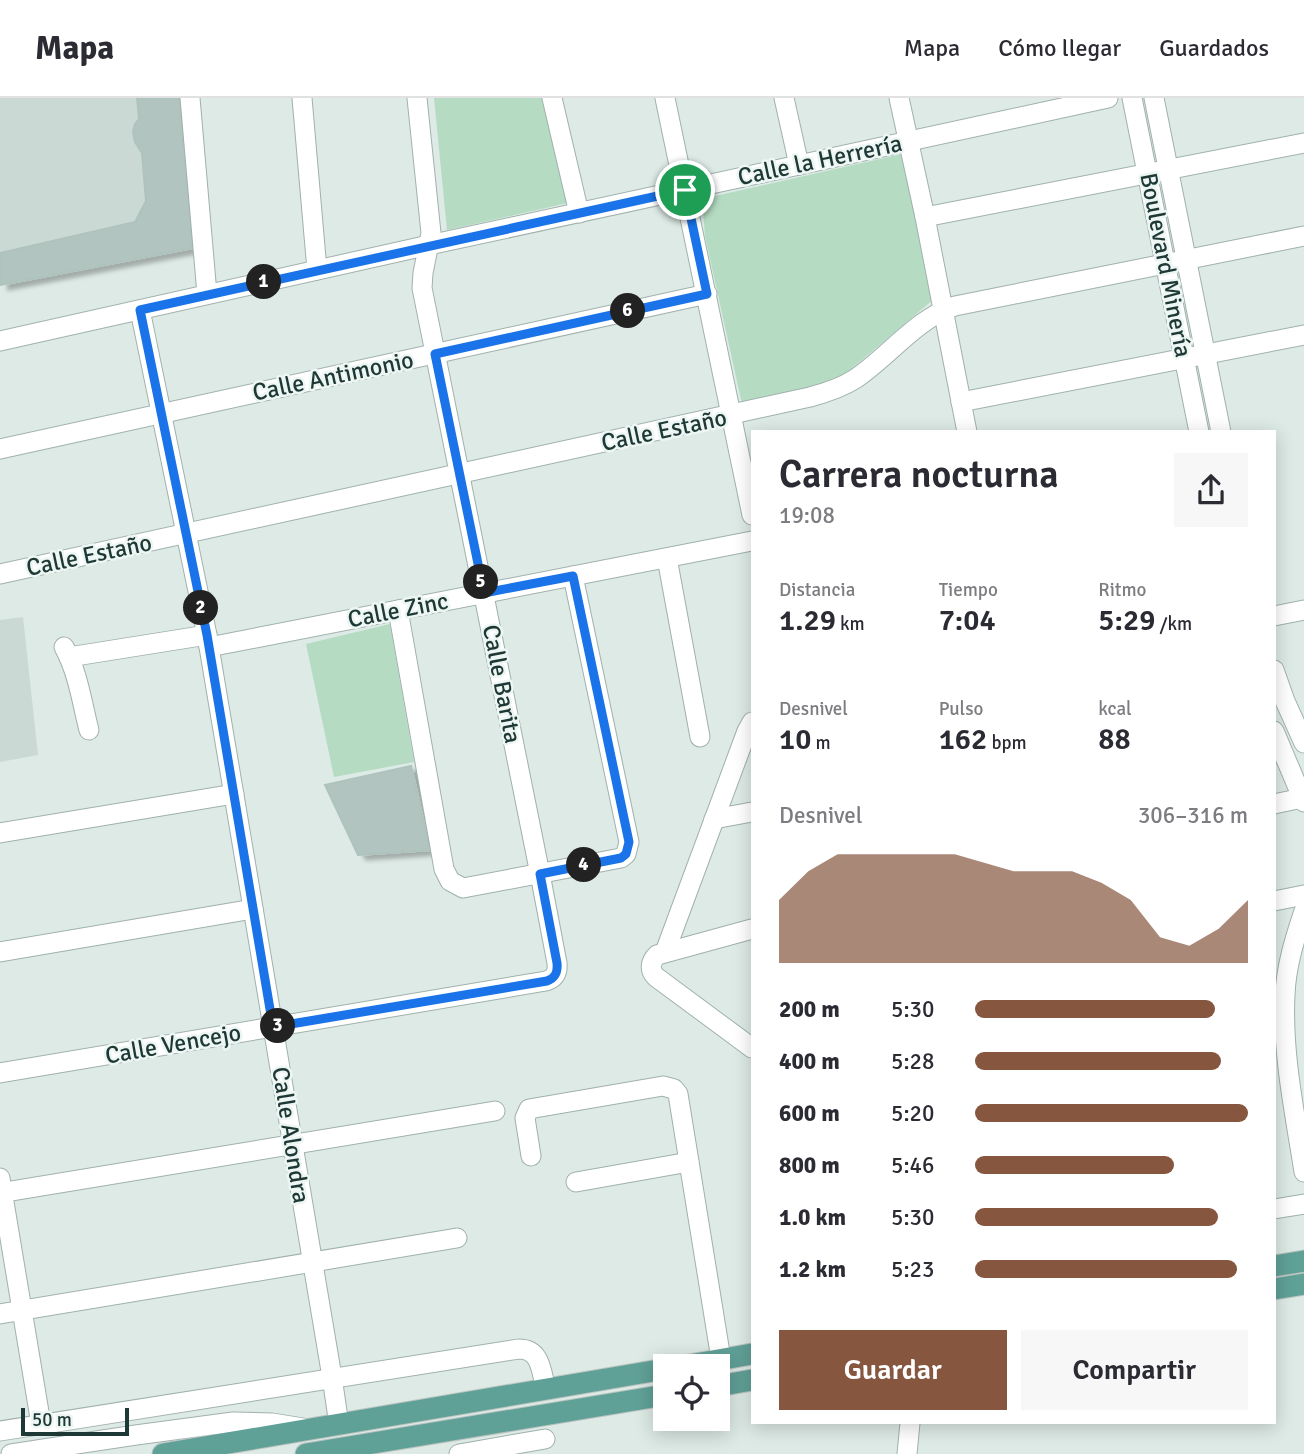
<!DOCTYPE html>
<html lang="es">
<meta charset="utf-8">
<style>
body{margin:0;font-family:Signika,sans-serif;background:#f7f7f7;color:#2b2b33;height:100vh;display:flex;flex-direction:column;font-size:26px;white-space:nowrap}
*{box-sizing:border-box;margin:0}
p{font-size:23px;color:#7c7c81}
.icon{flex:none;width:38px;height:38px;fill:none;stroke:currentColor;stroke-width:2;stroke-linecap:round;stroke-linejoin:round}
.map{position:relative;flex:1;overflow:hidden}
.panel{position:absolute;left:751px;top:332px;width:525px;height:994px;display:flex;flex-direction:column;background:#fff;border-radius:0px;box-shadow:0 4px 18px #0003}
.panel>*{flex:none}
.tools{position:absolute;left:653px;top:1256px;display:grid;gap:14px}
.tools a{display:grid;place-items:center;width:77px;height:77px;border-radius:0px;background:#fff;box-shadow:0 4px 18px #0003;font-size:35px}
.scale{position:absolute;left:21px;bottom:18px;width:108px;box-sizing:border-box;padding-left:7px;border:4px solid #1e3935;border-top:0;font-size:19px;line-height:24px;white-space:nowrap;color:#1e3935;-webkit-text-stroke:5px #edf6f3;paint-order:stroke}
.pin{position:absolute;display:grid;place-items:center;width:60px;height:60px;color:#fff;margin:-30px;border:4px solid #fff;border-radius:50%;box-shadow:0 2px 7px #0007}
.km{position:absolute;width:35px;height:35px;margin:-18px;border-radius:50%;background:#222;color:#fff;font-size:19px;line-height:35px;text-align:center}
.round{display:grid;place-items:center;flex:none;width:74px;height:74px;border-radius:0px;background:#f7f7f7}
.summary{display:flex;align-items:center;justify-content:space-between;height:119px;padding:0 28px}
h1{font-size:38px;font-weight:600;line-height:52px}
.stats{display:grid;grid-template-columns:repeat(3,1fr);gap:10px;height:119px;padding:7px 28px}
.stats div{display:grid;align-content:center}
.stats b{font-size:30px;font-weight:600}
.stats small{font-size:19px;font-weight:400}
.stats p{font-size:19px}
.chart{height:196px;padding:14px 28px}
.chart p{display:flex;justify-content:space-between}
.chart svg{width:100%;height:126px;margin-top:7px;fill:#86563f;opacity:.7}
.primary-button{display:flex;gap:14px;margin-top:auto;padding:14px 28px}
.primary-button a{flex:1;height:80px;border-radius:0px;background:#86563f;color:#fff;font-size:28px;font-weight:600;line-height:80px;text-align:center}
.primary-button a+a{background:#f7f7f7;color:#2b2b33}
ul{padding:0 28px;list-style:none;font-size:23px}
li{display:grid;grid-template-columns:112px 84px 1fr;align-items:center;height:52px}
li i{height:18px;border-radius:9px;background:#86563f}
header{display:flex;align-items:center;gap:42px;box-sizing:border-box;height:98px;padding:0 35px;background:#fff;border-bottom:2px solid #e1e1e2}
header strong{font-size:33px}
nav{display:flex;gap:38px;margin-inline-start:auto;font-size:24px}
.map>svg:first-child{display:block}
</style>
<header>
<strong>Mapa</strong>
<nav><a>Mapa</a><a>Cómo llegar</a><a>Guardados</a></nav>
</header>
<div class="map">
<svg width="1304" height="1356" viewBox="0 0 1304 1356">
<defs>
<filter id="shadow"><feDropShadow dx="8" dy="4.5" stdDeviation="2" flood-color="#0004"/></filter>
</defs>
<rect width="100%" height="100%" fill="#ddeae5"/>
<g fill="#cbd9d4">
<path d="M0,0H182L193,150L0,187Z"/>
<path d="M23,519L38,657L0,664V522Z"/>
</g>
<g fill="#b5dcc3">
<path d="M434,0H544L568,105L447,132Z"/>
<path d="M902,56L934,201L838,282L742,306L705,138L702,101Z"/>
<path d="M390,526L414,664L334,679L306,546Z"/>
</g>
<g fill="#b2c4bf" stroke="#afc3bd" stroke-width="2" filter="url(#shadow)">
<path d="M137,0H179L193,150L0,187V155L135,124L146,103L142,55L135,44L133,34L135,26L139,21Z"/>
<path d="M411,668L430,752L358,757L325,687Z"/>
</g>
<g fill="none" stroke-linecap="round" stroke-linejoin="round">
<g stroke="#a0b1ad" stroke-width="21">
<g id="minor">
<path d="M190,0L207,196"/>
<path d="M302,0L317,172"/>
<path d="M552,0L579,115"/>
<path d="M665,0L752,417"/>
<path d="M784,0L799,67"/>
<path d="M899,0L925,119L967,334"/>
<path d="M1132,0L1199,334"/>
<path d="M1154,0L1221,334"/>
<path d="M925,119L1304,45"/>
<path d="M140,212L207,537L332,1279L339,1327"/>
<path d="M0,243L429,147L1108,0"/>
<path d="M961,304L1304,237"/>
<path d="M0,351L707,196"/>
<path d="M667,460L700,639"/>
<path d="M0,476L810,299C825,295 841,290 855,281C888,259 917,220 955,208L1304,138"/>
<path d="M398,512L444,771L450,783L463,790L621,760L626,756L629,744L573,478"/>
<path d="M1274,518L1304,512"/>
<path d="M64,549C78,574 82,605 89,632"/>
<path d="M209,549L752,443"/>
<path d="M69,559L207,537"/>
<path d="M1274,572L1285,603L1304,645"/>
<path d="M1274,633L1304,704"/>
<path d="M1274,706L1302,700"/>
<path d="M714,721L752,714"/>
<path d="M0,735L234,696"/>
<path d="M1274,803L1304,797"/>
<path d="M1304,813C1295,840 1286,868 1285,897C1282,956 1295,1016 1304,1074"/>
<path d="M752,831L657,857C650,864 649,872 656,879L752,950"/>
<path d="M0,854L253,811"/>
<path d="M665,854L747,633L752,624"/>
<path d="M0,975L546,883C555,880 558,875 557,865L540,776L422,190L423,175L431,135L417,0"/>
<path d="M531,1058L525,1020L529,1011L663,988L674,991L678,996L721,1261"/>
<path d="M0,1080L41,1326"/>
<path d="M576,1084L689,1064"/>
<path d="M0,1095L495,1013"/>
<path d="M1274,1111L1304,1106"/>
<path d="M0,1216L457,1140"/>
<path d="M0,1333L519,1251C541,1251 541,1273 546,1291"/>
<path d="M11,1356L136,1337L233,1324L272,1325L303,1330"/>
<path d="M459,1356L545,1341"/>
<path d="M907,1356L910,1325"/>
</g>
</g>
<g stroke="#bcc4c2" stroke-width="23">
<g id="major">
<path d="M1274,1168L1304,1163"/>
<path d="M1274,1191L1304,1186"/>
<path d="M678,1269L752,1256"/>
<path d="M718,1288L752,1282"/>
<path d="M163,1356L665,1271"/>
<path d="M306,1356L665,1297"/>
</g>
</g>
<use href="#minor" stroke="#fff" stroke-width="19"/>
<use href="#major" stroke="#60a197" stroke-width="21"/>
</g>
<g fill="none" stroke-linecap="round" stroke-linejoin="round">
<g stroke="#fff" stroke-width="14">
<path id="route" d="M685,92L707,196L435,256L484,495L573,478L629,744L626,756L621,760L540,776L557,865C558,875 555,880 547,883L273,929L207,537L140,212Z"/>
</g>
<use href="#route" stroke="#1a73e8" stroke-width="9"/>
</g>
<g text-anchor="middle" stroke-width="5" stroke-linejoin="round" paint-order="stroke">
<g font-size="24" fill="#1e3935" stroke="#edf6f3">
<text transform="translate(820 62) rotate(-12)" y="8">Calle la Herrería</text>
<text transform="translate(1166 167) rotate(79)" y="8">Boulevard Minería</text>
<text transform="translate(333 278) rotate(-12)" y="8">Calle Antimonio</text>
<text transform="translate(664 332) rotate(-12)" y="8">Calle Estaño</text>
<text transform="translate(89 457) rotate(-12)" y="8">Calle Estaño</text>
<text transform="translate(398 512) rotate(-11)" y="8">Calle Zinc</text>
<text transform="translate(502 586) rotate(79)" y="8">Calle Barita</text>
<text transform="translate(173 946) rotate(-10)" y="8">Calle Vencejo</text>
<text transform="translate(291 1037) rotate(81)" y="8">Calle Alondra</text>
</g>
</g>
</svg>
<div class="tools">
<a><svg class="icon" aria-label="locate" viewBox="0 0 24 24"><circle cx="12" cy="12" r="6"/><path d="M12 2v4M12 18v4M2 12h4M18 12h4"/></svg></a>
</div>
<div class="scale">50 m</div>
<div class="pin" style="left:685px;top:92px;background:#1e9e55"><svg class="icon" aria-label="arrive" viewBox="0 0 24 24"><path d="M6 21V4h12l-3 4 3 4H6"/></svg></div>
<b class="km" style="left:264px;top:184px">1</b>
<b class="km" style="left:201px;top:510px">2</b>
<b class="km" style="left:278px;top:928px">3</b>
<b class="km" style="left:584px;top:767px">4</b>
<b class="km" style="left:481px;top:484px">5</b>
<b class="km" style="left:628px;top:213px">6</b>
<section class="panel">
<div class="summary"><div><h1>Carrera nocturna</h1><p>19:08</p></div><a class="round"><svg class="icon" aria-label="share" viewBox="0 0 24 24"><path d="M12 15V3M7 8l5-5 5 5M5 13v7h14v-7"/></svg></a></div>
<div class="stats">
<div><p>Distancia</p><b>1.29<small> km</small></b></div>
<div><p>Tiempo</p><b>7:04</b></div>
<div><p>Ritmo</p><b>5:29<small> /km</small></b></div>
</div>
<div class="stats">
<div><p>Desnivel</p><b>10<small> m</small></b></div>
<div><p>Pulso</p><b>162<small> bpm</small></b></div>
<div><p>kcal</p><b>88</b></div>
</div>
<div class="chart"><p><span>Desnivel</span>306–316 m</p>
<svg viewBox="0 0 160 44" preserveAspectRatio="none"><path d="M0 44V22L10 12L20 6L30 6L40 6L50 6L60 6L70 9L80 12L90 12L100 12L110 16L120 22L130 35L140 38L150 32L160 22V44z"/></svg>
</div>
<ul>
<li><b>200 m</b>5:30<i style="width:88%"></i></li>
<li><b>400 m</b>5:28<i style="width:90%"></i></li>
<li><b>600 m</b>5:20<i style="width:100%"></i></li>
<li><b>800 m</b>5:46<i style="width:73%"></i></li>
<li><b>1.0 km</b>5:30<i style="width:89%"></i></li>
<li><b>1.2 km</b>5:23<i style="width:96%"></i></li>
</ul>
<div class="primary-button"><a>Guardar</a><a>Compartir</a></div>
</section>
</div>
